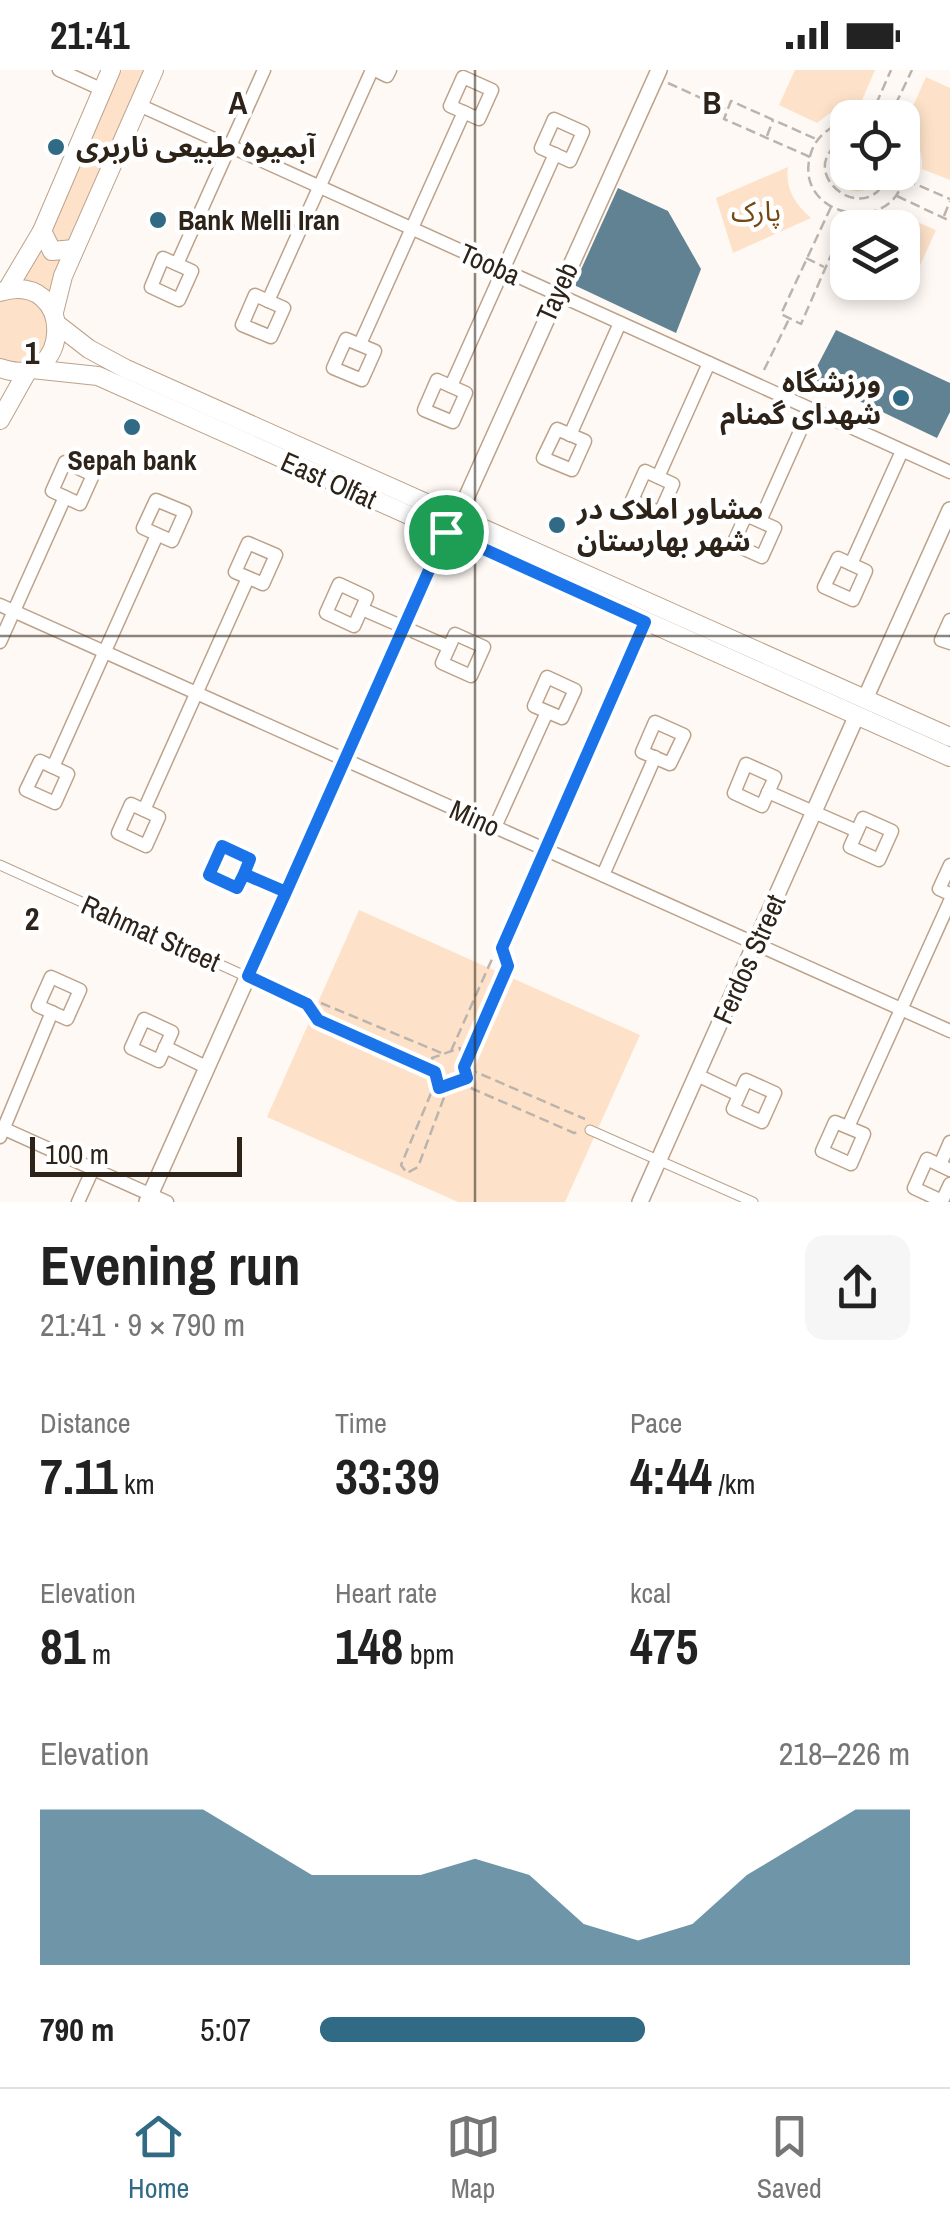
<!DOCTYPE html>
<meta charset="utf-8">
<style>
body{margin:0;font-family:"Archivo Narrow","Noto Sans Arabic",sans-serif;background:#f6f6f6;color:#222;height:100vh;display:flex;flex-direction:column;font-size:38px;white-space:nowrap}
*{box-sizing:border-box;margin:0}
p{font-size:32px;color:#767676}
.icon{flex:none;width:55px;height:55px;fill:none;stroke:currentColor;stroke-width:2;stroke-linecap:round;stroke-linejoin:round}
.map{position:relative;height:1132px;overflow:hidden}
.details{display:flex;flex-direction:column;background:#fff;flex:1}
.details>*{flex:none}
.controls{position:absolute;left:830px;top:30px;display:grid;gap:20px}
.controls a{display:grid;place-items:center;width:90px;height:90px;border-radius:20px;background:#fff;box-shadow:0 5px 15px #0003;font-size:50px}
.scale{position:absolute;left:30px;bottom:25px;width:212px;box-sizing:border-box;padding-left:10px;border:5px solid #2d2319;border-top:0;font-size:28px;line-height:35px;white-space:nowrap;color:#2d2319;-webkit-text-stroke:8px #fff;paint-order:stroke}
.pin{position:absolute;display:grid;place-items:center;width:85px;height:85px;color:#fff;margin:-42px;border:5px solid #fff;border-radius:50%;box-shadow:0 2px 10px #0007}
.round{display:grid;place-items:center;flex:none;width:105px;height:105px;border-radius:20px;background:#f6f6f6}
.headline{display:flex;align-items:center;justify-content:space-between;height:170px;padding:0 40px}
h1{font-size:55px;font-weight:700;line-height:75px}
.figures{display:grid;grid-template-columns:repeat(3,1fr);gap:15px;height:170px;padding:10px 40px}
.figures div{display:grid;align-content:center}
.figures b{font-size:50px;font-weight:700}
.figures small{font-size:28px;font-weight:400}
.figures p{font-size:28px}
.chart{height:280px;padding:20px 40px}
.chart p{display:flex;justify-content:space-between}
.chart svg{width:100%;height:180px;margin-top:10px;fill:#316a84;opacity:.7}
ul{padding:0 40px;list-style:none;font-size:32px}
li{display:grid;grid-template-columns:160px 120px 1fr;align-items:center;height:75px}
li i{height:25px;border-radius:12px;background:#316a84}
.status{display:flex;justify-content:space-between;align-items:center;height:70px;padding:0 50px;background:#fff;direction:ltr}
.status svg{height:28px;fill:currentColor}
.menu{display:flex;justify-content:space-around;align-items:center;height:140px;border-top:2px solid #e0e0e0;background:#fff;font-size:28px;color:#767676}
.menu a{display:grid;justify-items:center;gap:5px}
.menu .active{color:#316a84}
.map>svg:first-child{display:block}
</style>
<div class="status"><b>21:41</b><svg viewBox="0 0 49 12"><path d="M0 12V9h3v3zM5 12V6h3v6zM10 12V3h3v9zM15 12V0h3v12zM26 1h20v11H26zM47 4h2v5h-2z"/></svg></div>
<div class="map">
<svg width="950" height="1132" viewBox="0 0 950 1132">
<rect width="100%" height="100%" fill="#fef9f4"/>
<g fill="#fde2c9">
<path d="M122,0H145L68,170L60,173L50,161Z"/>
<path d="M795,0H875L860,35L834,40L817,53L779,35Z"/>
<path d="M926,7L950,18V110L922,99C923,81 917,69 904,56Z"/>
<path d="M847,78L848,102L881,103C876,119 863,125 847,119L836,107L835,92Z"/>
<path d="M788,97C785,119 795,134 811,148L733,183L716,128Z"/>
<path d="M898,144L936,160L918,200L903,194L902,158L874,157L891,152Z"/>
<path d="M39,181L45,187L61,190L49,223L34,213L22,211Z"/>
<path d="M24,227C69,246 49,305 0,289V231Z"/>
<path d="M359,840L640,965L565,1132H458L267,1047Z"/>
</g>
<g fill="#618292">
<path d="M618,118L668,141L701,199L676,263L574,215Z"/>
<path d="M836,260L950,313V342L937,368L811,308Z"/>
</g>
<g fill="none" stroke-linecap="round" stroke-linejoin="round">
<g stroke="#bca28a" stroke-width="11">
<g id="pedestrian">
<path d="M0,795L307,934"/>
<path d="M590,1060L753,1132"/>
</g>
</g>
<g stroke="#bca28a" stroke-width="15">
<g id="minor">
<path d="M59,0L103,20"/>
<path d="M375,0L387,6L390,0"/>
<path d="M463,7L492,20L479,49L450,36Z"/>
<path d="M139,35L950,402"/>
<path d="M554,49L583,62L570,91L541,78Z"/>
<path d="M163,188L192,201L179,230L151,217Z"/>
<path d="M177,194L264,0"/>
<path d="M255,225L284,238L271,267L242,255Z"/>
<path d="M268,231L372,0"/>
<path d="M346,269L375,281L362,310L333,298Z"/>
<path d="M360,274L464,42"/>
<path d="M437,310L466,323L453,352L424,340Z"/>
<path d="M451,316L555,84"/>
<path d="M557,359L585,371L572,400L543,388Z"/>
<path d="M570,365L620,253"/>
<path d="M65,392L93,405L80,434L52,421Z"/>
<path d="M645,401L673,414L660,443L632,430Z"/>
<path d="M658,407L709,293"/>
<path d="M156,430L185,442L172,471L143,458Z"/>
<path d="M746,445L775,458L762,487L733,474Z"/>
<path d="M760,451L810,339"/>
<path d="M248,473L276,485L263,514L235,502Z"/>
<path d="M838,488L866,501L853,530L824,517Z"/>
<path d="M851,494L902,381"/>
<path d="M339,514L367,527L354,556L326,543Z"/>
<path d="M0,535L950,961"/>
<path d="M362,539L449,577"/>
<path d="M950,550L941,570L950,573"/>
<path d="M455,564L484,577L471,606L442,593Z"/>
<path d="M0,572L65,427"/>
<path d="M547,607L575,620L562,648L534,636Z"/>
<path d="M655,652L684,665L670,694L642,682Z"/>
<path d="M40,691L68,704L55,733L26,720Z"/>
<path d="M746,694L775,707L762,736L734,723Z"/>
<path d="M53,697L157,465"/>
<path d="M768,722L857,761"/>
<path d="M131,734L159,747L146,776L118,763Z"/>
<path d="M144,740L248,508"/>
<path d="M863,748L892,761L879,790L850,777Z"/>
<path d="M495,757L547,642"/>
<path d="M222,776L250,789L237,818L209,805Z"/>
<path d="M950,795L939,819L950,824"/>
<path d="M244,804L286,822"/>
<path d="M603,805L655,687"/>
<path d="M502,878L543,779"/>
<path d="M51,907L80,920L67,949L38,936Z"/>
<path d="M144,949L172,962L159,991L131,978Z"/>
<path d="M165,977L208,998"/>
<path d="M697,1005L739,1025"/>
<path d="M746,1010L775,1023L762,1052L733,1039Z"/>
<path d="M835,1052L864,1064L851,1094L822,1081Z"/>
<path d="M0,1057L167,1132"/>
<path d="M848,1057L950,831"/>
<path d="M0,1067L52,942"/>
<path d="M940,1095L950,1072"/>
<path d="M950,1100L927,1089L914,1118L942,1131L950,1114"/>
<path d="M78,1132L93,1099"/>
</g>
</g>
<g stroke="#bca28a" stroke-width="18">
<g id="tertiary">
<path d="M458,446L659,0"/>
<path d="M865,629L950,440"/>
<path d="M147,1132L446,462"/>
<path d="M640,1132L857,645"/>
</g>
</g>
<g stroke="#bca28a" stroke-width="20">
<g id="secondary">
<path d="M42,161L52,181L74,179"/>
<path d="M7,220L42,161L111,0"/>
<path d="M54,242L63,206L154,0"/>
<path d="M58,255L89,279L126,299L950,667"/>
<path d="M0,298C73,324 77,199 0,222"/>
<path d="M32,299L98,306L950,687"/>
<path d="M0,350L28,300"/>
</g>
</g>
<g stroke="#bbb4ae" stroke-width="2.5" stroke-dasharray="10 5" stroke-linecap="butt">
<path d="M668,13L725,39"/>
<path d="M870,48L891,0"/>
<path d="M889,48L912,0"/>
<path d="M848,51C832,55 818,65 812,80C784,155 922,173 902,81"/>
<path d="M767,66L773,50"/>
<path d="M848,68C784,98 871,166 888,102"/>
<path d="M810,87L724,49L731,31L816,69"/>
<path d="M906,110L950,129"/>
<path d="M887,111L901,117"/>
<path d="M897,126L950,151"/>
<path d="M831,137L781,244L801,254L849,144"/>
<path d="M944,146L950,131"/>
<path d="M806,188L824,197"/>
<path d="M764,300L789,249"/>
<path d="M548,768L639,566"/>
<path d="M507,891L509,896L464,997L585,1049"/>
<path d="M321,933L444,984"/>
<path d="M315,945L318,950L435,1002"/>
<path d="M460,978L467,1009L439,1018L432,988Z"/>
<path d="M451,981L492,889"/>
<path d="M437,1009L401,1095L407,1103L418,1097L449,1014"/>
<path d="M457,1012L574,1063L579,1062"/>
</g>
<use href="#pedestrian" stroke="#fff" stroke-width="9"/>
<use href="#minor" stroke="#fff" stroke-width="12"/>
<use href="#tertiary" stroke="#fff" stroke-width="15"/>
<use href="#secondary" stroke="#fff" stroke-width="18"/>
</g>
<g fill="none" stroke-linecap="round" stroke-linejoin="round">
<g stroke="#fff" stroke-width="20">
<path id="route" d="M446,462L286,822L244,804L250,789L222,776L209,805L237,818L244,804L286,822L248,906L307,934L318,950L435,1002L439,1018L467,1008L464,997L508,896L502,878L645,552L446,462"/>
</g>
<use href="#route" stroke="#1a73e8" stroke-width="12"/>
</g>
<path fill="none" stroke="#2d2319" stroke-width="2.5" stroke-opacity="0.55" d="M475,0V1132M0,566H950"/>
<g fill="#316a84" stroke="#fff" stroke-width="4">
<circle cx="56" cy="77" r="10"/>
<circle cx="158" cy="150" r="10"/>
<circle cx="901" cy="328" r="10"/>
<circle cx="132" cy="357" r="10"/>
<circle cx="557" cy="455" r="10"/>
</g>
<g text-anchor="middle" stroke-width="9" stroke-linejoin="round" paint-order="stroke">
<g font-size="28" font-weight="bold" fill="#2d2319" stroke="#fff" text-anchor="start">
<text x="76" y="87">آبمیوه طبیعی ناربری</text>
<text x="178" y="160">Bank Melli Iran</text>
<text x="881" y="322" text-anchor="end">ورزشگاه<tspan x="881" dy="32">شهدای گمنام</tspan></text>
<text x="132" y="400" text-anchor="middle">Sepah bank</text>
<text x="577" y="449">مشاور املاک در<tspan x="577" dy="32">شهر بهارستان</tspan></text>
</g>
<g font-size="28" fill="#754711" stroke="#fff">
<text x="756" y="151">پارک</text>
</g>
<g font-size="28" fill="#2d2319" stroke="#fff">
<text transform="translate(490 194) rotate(24)" y="10">Tooba</text>
<text transform="translate(557 222) rotate(-66)" y="10">Tayeb</text>
<text transform="translate(329 410) rotate(24)" y="10">East Olfat</text>
<text transform="translate(475 748) rotate(24)" y="10">Mino</text>
<text transform="translate(151 863) rotate(24)" y="10">Rahmat Street</text>
<text transform="translate(749 889) rotate(-66)" y="10">Ferdos Street</text>
</g>
</g>
<g font-size="32" text-anchor="middle" font-weight="bold" fill="#2d2319" stroke="#fff" stroke-width="9" stroke-linejoin="round" paint-order="stroke">
<text x="238" y="44">A</text>
<text x="712" y="44">B</text>
<text x="32" y="294">1</text>
<text x="32" y="860">2</text>
</g>
</svg>
<div class="controls">
<a><svg class="icon" aria-label="locate" viewBox="0 0 24 24"><circle cx="12" cy="12" r="6"/><path d="M12 2v4M12 18v4M2 12h4M18 12h4"/></svg></a>
<a><svg class="icon" aria-label="layers" viewBox="0 0 24 24"><path d="M12 4l9 5-9 5-9-5zM3 14l9 5 9-5"/></svg></a>
</div>
<div class="scale">100 m</div>
<div class="pin" style="left:446px;top:462px;background:#1e9e55"><svg class="icon" aria-label="arrive" viewBox="0 0 24 24"><path d="M6 21V4h12l-3 4 3 4H6"/></svg></div>
</div>
<section class="details">
<div class="headline"><div><h1>Evening run</h1><p>21:41 · 9 × 790 m</p></div><a class="round"><svg class="icon" aria-label="share" viewBox="0 0 24 24"><path d="M12 15V3M7 8l5-5 5 5M5 13v7h14v-7"/></svg></a></div>
<div class="figures">
<div><p>Distance</p><b>7.11<small> km</small></b></div>
<div><p>Time</p><b>33:39</b></div>
<div><p>Pace</p><b>4:44<small> /km</small></b></div>
</div>
<div class="figures">
<div><p>Elevation</p><b>81<small> m</small></b></div>
<div><p>Heart rate</p><b>148<small> bpm</small></b></div>
<div><p>kcal</p><b>475</b></div>
</div>
<div class="chart"><p><span>Elevation</span>218–226 m</p>
<svg viewBox="0 0 160 44" preserveAspectRatio="none"><path d="M0 44V6L10 6L20 6L30 6L40 14L50 22L60 22L70 22L80 18L90 22L100 34L110 38L120 34L130 22L140 14L150 6L160 6V44z"/></svg>
</div>
<ul>
<li><b>790 m</b>5:07<i style="width:55%"></i></li>
</ul>
</section>
<nav class="menu">
<a class="active"><svg class="icon" aria-label="home" viewBox="0 0 24 24"><path d="M3 11l9-7 9 7M6 9v11h12V9"/></svg>Home</a>
<a><svg class="icon" aria-label="map" viewBox="0 0 24 24"><path d="M3 6l6-2 6 2 6-2v14l-6 2-6-2-6 2zM9 4v14M15 6v14"/></svg>Map</a>
<a><svg class="icon" aria-label="saved" viewBox="0 0 24 24"><path d="M7 4h10v16l-5-4-5 4z"/></svg>Saved</a>
</nav>
